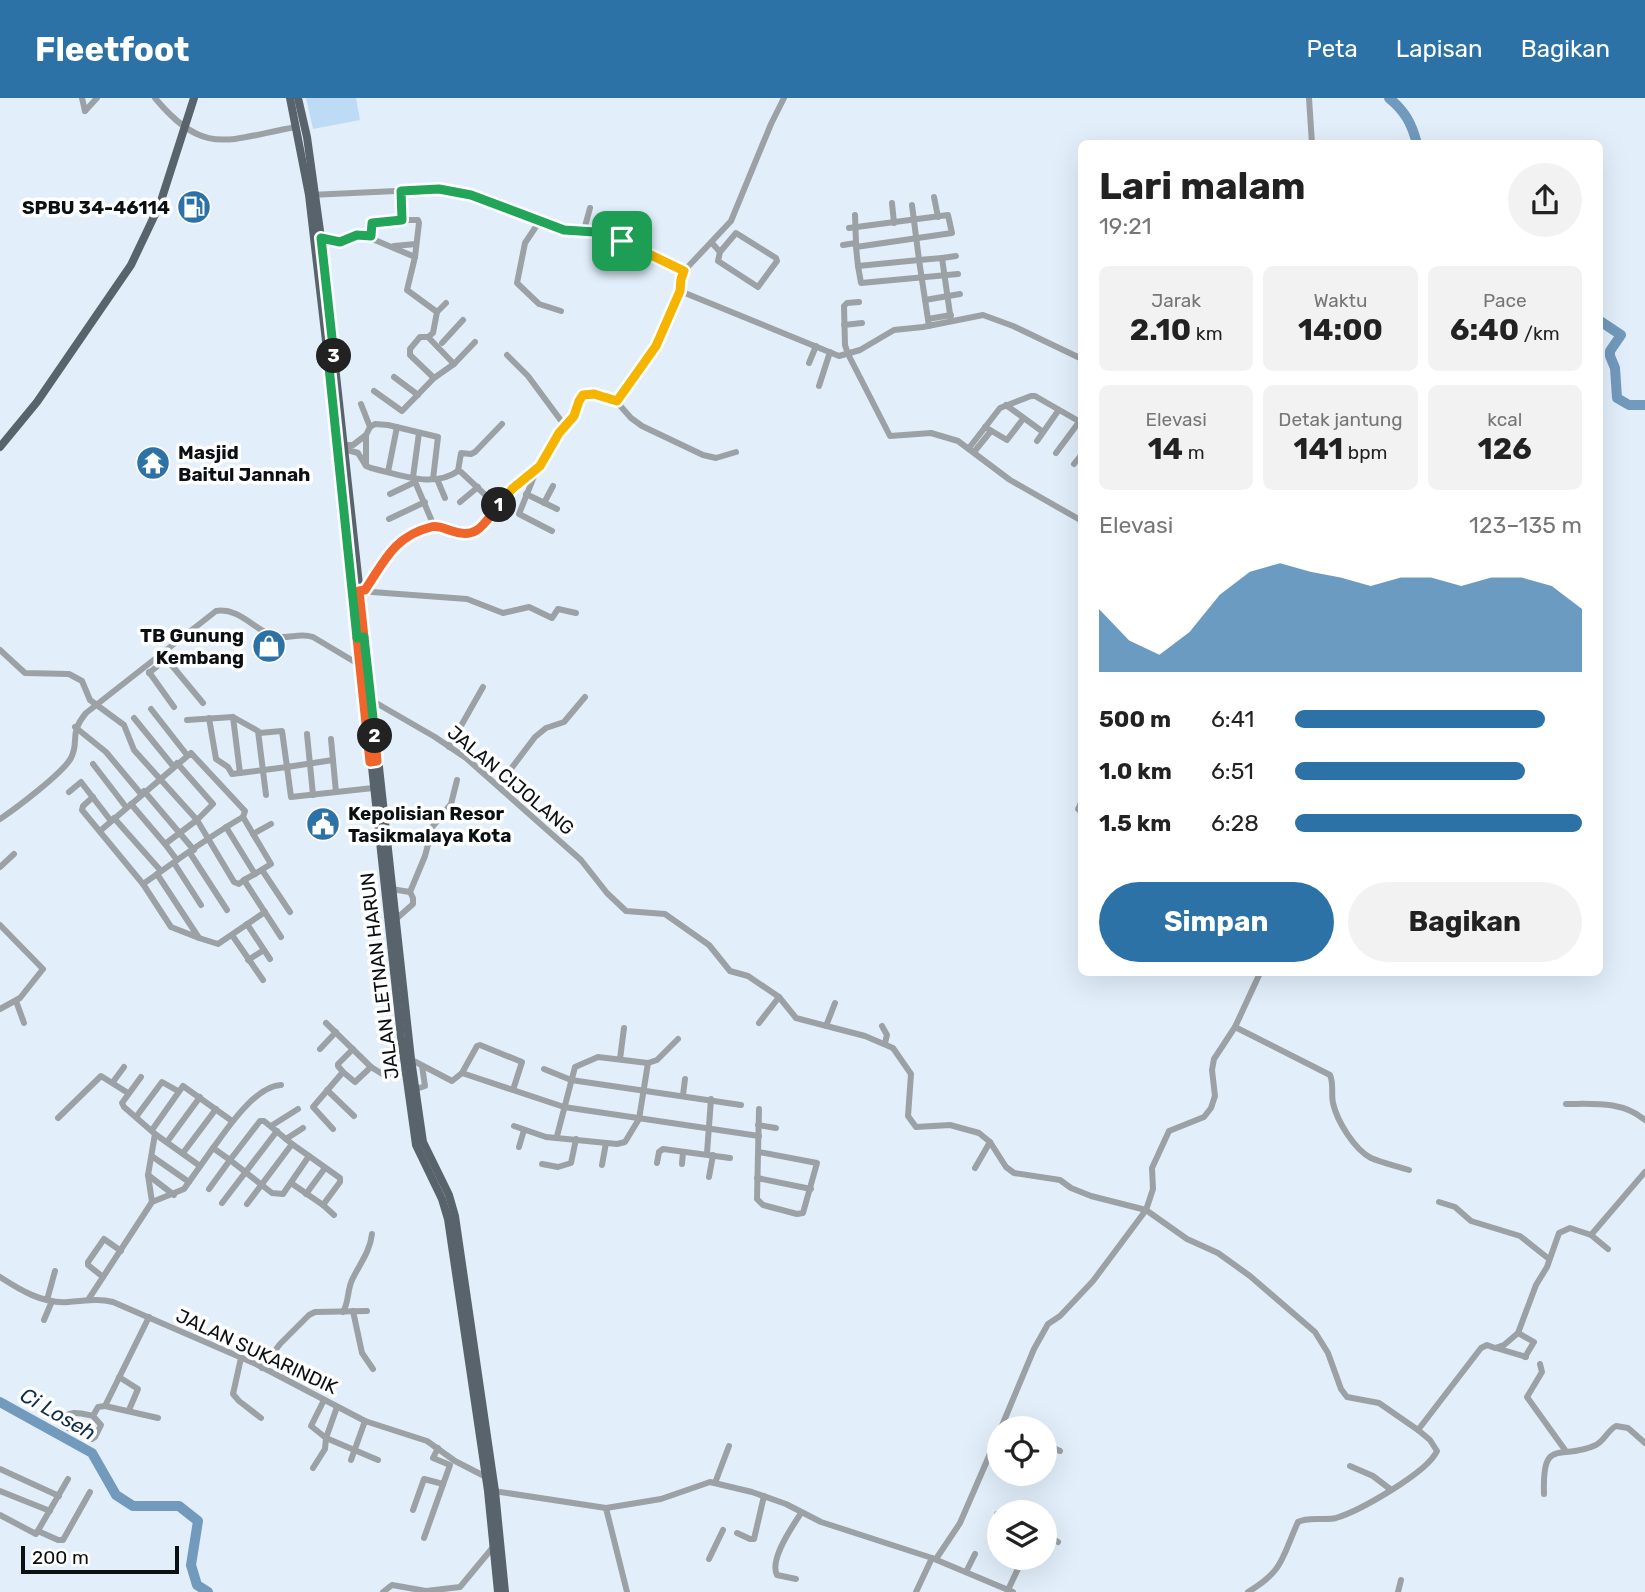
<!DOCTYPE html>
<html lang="id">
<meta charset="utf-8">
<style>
body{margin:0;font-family:Rubik,sans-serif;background:#f2f2f2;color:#222;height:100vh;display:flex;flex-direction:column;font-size:26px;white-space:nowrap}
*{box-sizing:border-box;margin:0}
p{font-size:23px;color:#767676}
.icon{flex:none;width:38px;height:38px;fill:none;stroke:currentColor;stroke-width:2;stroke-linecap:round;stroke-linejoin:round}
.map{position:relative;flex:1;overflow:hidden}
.side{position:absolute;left:1078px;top:42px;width:525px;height:836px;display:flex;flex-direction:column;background:#fff;border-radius:10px;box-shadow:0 7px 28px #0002}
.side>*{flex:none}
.fabs{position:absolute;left:987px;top:1318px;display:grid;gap:14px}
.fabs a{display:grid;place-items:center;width:70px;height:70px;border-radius:50%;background:#fff;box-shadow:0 7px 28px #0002;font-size:35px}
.scale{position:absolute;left:21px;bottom:18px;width:158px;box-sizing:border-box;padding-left:7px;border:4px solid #0b1013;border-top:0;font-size:19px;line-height:24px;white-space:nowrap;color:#0b1013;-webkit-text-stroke:5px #fff;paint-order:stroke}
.pin{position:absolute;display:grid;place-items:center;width:60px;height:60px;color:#fff;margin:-30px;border-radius:14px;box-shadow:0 4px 10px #0006}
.km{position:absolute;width:35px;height:35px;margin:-18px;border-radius:50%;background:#222;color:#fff;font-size:19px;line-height:35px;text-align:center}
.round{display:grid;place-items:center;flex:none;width:74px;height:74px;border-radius:37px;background:#f2f2f2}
.overview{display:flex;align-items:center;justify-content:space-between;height:119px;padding:0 21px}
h1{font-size:38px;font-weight:700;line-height:52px}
.metrics{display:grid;grid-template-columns:repeat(3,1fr);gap:10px;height:119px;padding:7px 21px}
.metrics div{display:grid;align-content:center;border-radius:10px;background:#f2f2f2;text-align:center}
.metrics b{font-size:30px;font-weight:700}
.metrics small{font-size:19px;font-weight:400}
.metrics p{font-size:19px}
.chart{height:196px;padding:14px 21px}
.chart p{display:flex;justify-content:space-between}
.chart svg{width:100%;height:126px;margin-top:7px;fill:#2d72a7;opacity:.7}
.action{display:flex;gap:14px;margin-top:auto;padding:14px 21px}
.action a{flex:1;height:80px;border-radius:42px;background:#2d72a7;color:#fff;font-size:28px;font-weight:700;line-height:80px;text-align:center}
.action a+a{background:#f2f2f2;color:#222}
ul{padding:0 21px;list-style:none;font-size:23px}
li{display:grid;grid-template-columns:112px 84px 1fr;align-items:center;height:52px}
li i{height:18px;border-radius:9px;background:#2d72a7}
header{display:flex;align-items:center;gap:42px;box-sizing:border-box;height:98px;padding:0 35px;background:#2d72a7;color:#fff}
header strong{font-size:33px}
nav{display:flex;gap:38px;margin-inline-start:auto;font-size:24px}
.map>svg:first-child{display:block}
</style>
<header>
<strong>Fleetfoot</strong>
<nav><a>Peta</a><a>Lapisan</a><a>Bagikan</a></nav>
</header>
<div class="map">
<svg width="1645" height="1494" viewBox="0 0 1645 1494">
<rect width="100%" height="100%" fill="#e2effb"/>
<path fill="#bedbf5" d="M306,0H356L360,22L313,31Z"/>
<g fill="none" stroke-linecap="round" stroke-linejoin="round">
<g stroke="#729abd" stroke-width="10">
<path d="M1389,0C1405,13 1412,26 1417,46"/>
<path d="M1600,223L1621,237L1610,253V258L1615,270L1617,300L1629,307H1645"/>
<path d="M0,1304L92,1355L116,1397L133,1408H179L198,1423L191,1467L197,1487L208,1494"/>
</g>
<g stroke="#9ca1a6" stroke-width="6">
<path d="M82,0L85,13"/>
<path d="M155,0C205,60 228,41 296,29"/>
<path d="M784,0L771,26L731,123L684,173L681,181L680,193L839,258L860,252L894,232L923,229L983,217L1013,228L1082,261"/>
<path d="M1309,0L1312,46"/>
<path d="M85,13L97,0"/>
<path d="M401,93L402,122H418L419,125L415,159"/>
<path d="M310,97L439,91L471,97L564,132H584L605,136L684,173"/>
<path d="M934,99L938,119"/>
<path d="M892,105L894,125"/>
<path d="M912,107L919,162L858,168L861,185L958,176"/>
<path d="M855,117L856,145"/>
<path d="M539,124L525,145L517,185L539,206L561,213"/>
<path d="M584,132L590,110"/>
<path d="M371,138L372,125L402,122"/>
<path d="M321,140L340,144L353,138L363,137L415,159L407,192L437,214L433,235L428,239L454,266L434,280L402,313L374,293"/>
<path d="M712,145L720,154L718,163L758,189L777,163L776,160L736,135L720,154"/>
<path d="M843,147L856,145V149L952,135L948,117L849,130"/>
<path d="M394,148L416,146"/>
<path d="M856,149L858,168"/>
<path d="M942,160L956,158"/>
<path d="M925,202L960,196"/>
<path d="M859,204L847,205L844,208L845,247L848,256L890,338L931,335L958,343L1010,382L1082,423"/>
<path d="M437,214L446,205"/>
<path d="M928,221L951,217"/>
<path d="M844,227L862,225"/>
<path d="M929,228L919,162L942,160L951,223"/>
<path d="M428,239H420L410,251V257L434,280"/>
<path d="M442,245L463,222"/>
<path d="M507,257L528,278L565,328"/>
<path d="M809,265L816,248"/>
<path d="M454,266L475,244"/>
<path d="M394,279L418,297"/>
<path d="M819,288L830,254"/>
<path d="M616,303L631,320L642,328L703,357L716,360L736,354"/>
<path d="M361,306L370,329"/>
<path d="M1006,307L1043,334"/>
<path d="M985,329L1007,342L1023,321"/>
<path d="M419,335L413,379L434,428"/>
<path d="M1037,343L1058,313"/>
<path d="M343,347H353L366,337"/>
<path d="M969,350L1000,310L1031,298H1035L1082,325"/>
<path d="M344,351L358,355L366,368L371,370C397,376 433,391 458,373L461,374L498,409"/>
<path d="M974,354L991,333"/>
<path d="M1056,355L1082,320"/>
<path d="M366,366V337L370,329L375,326L388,327L438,339L433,381"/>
<path d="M1074,366L1082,356"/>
<path d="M458,373L461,355L471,356L475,354L502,326"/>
<path d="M388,374L397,329"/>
<path d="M535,376L519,416L552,433"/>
<path d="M437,381L445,400"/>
<path d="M390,396L415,384"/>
<path d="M526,396L557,411"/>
<path d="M460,404L478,389"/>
<path d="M544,405L553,388"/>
<path d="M389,421L425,404"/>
<path d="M365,492L372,494L467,501L503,515L529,509L552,520L558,511L576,515"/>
<path d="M359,493L366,490L393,449L423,432L434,428L466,437L476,434L512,391L540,368L559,335L574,318L579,303L583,297L594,296L616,303L656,249L680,193"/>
<path d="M0,552L25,575L69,576L82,583L90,602L124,627L134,652L197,722L234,784L239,786L244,782L281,839"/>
<path d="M149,574L174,609"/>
<path d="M149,575L160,566L169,564L203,605"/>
<path d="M371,602L435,639L466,660L581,762L607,795L626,813L665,816L709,847L730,873L748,878L779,899L796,920L865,938L893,950L911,976L908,1018L916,1029L950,1027L979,1035L990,1044L1006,1069L1014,1075L1060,1082L1071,1090L1091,1098L1146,1112L1187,1141L1218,1155L1250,1178L1315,1234L1328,1255L1341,1291L1347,1299L1379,1305L1418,1332"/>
<path d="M151,611L187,657"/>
<path d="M233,619L258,633L266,697"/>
<path d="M134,620L173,668"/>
<path d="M209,620L216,661L228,669L232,676L240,675"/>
<path d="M187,622L233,619L240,675L287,669L291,699L373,690"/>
<path d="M75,629L106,654L141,696"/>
<path d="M259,635L282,633L287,669L333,662"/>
<path d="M307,636L313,697"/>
<path d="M331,641L336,694"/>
<path d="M449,649L483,589"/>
<path d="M177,665L213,706L197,722L165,746L177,762"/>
<path d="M93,666L126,709"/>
<path d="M498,688L535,639L546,630L564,624L585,599"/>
<path d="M144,693L194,752"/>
<path d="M69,694L81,684L111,723"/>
<path d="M93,699L83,708L82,712L143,786L171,829L199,840L157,776"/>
<path d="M1082,703L1078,711L1082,714"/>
<path d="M131,706L165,746"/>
<path d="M243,719L271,766L255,776"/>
<path d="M114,720L161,773"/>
<path d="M0,721C15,711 63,675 71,660C80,642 68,637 86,615L216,513C241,509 257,536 279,539C291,540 301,535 313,539L360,567"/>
<path d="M226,729L255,776L244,782"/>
<path d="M100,733L191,655L245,713L243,719C208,739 176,763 143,786"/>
<path d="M253,736L271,726"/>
<path d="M190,755L227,812"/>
<path d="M174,765L201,807"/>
<path d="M0,769L14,756"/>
<path d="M262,772L290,814"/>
<path d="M391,791L410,794L413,800V806L395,822"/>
<path d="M410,794L425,758L433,728L451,706L457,682"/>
<path d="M247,826L270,861"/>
<path d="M0,827L43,871L20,900L0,911"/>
<path d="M232,837L263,882"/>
<path d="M199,840L218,846L265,814"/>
<path d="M248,862L264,852"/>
<path d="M16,903L24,925"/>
<path d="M326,925L371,969"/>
<path d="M759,925L779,899"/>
<path d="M826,928L835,905"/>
<path d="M882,928L887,937L885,945"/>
<path d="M1235,929L1330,977C1334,986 1331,996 1333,1005C1337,1023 1354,1051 1371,1060C1382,1065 1397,1068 1409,1072"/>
<path d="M320,951L336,934"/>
<path d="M410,961L452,983L462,975L564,1009L759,1038"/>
<path d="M620,961L624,930"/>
<path d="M544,971L571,982L741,1007"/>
<path d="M343,974L338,968V966L353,951"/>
<path d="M462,975L477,948L480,947L522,964L513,992"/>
<path d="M141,979L122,1005L124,1009L155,1036L148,1077L152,1104"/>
<path d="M113,984L124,969"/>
<path d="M416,991L425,988L422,968"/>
<path d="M327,992L354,1018"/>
<path d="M683,997L685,981"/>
<path d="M1566,1006C1595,1006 1622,1003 1645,1022"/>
<path d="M136,1019L162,984L178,993"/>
<path d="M58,1020L101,978L128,995"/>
<path d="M758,1027L776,1030"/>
<path d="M271,1028L298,1011"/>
<path d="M514,1028L546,1039L617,1046L625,1044L639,1021L648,965"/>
<path d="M333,1031L313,1009L343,974L355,984L371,969L384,977L406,974"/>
<path d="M152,1032L183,988L232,1023"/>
<path d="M155,1036L200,1068"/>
<path d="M557,1038L575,969L598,959L648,965L657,962L678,941"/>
<path d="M286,1041L303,1030"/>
<path d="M167,1044L200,999"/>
<path d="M519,1049L524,1032"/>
<path d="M213,1050C227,1031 255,988 281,987"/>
<path d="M759,1054L817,1065L803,1115L797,1116L763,1107L757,1101L759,1011"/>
<path d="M183,1055L216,1011"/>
<path d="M707,1055L711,1001"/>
<path d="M153,1059L189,1084"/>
<path d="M657,1065L659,1054L663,1051L730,1060"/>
<path d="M542,1066L558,1069L571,1065L576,1041"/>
<path d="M682,1066L683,1054"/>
<path d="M602,1067L606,1045"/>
<path d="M975,1070L990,1044"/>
<path d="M148,1077L174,1097"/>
<path d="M709,1079L713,1057"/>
<path d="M757,1080L811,1091"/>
<path d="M291,1085L323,1107L340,1084V1080L309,1058"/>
<path d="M209,1091L230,1062L272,1095L283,1096L309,1058L292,1046"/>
<path d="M306,1096L325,1070"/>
<path d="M1439,1104L1455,1109L1471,1123L1520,1138L1549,1161"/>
<path d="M222,1105L277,1033"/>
<path d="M323,1107L334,1117"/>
<path d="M1591,1137L1608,1151"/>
<path d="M0,1179C20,1192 43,1206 68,1204C85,1203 97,1200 113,1204L256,1266L365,1323L427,1343L455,1363L490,1381"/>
<path d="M103,1179L88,1167V1164L104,1141L121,1153"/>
<path d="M47,1202L55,1173"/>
<path d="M88,1202L152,1104L184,1091L213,1050L230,1062L260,1023H264L292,1046L247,1106"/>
<path d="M353,1213L362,1255L373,1271"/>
<path d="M343,1214C349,1204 347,1193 352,1182C359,1167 370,1154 372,1136"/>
<path d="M149,1219L105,1308L158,1320"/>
<path d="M44,1222L52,1203"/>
<path d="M1518,1235L1534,1244L1525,1259"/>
<path d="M1496,1250L1526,1259"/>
<path d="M241,1260L233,1296L239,1303L261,1320"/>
<path d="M1540,1266L1542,1274L1527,1299L1565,1352"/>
<path d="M262,1270L280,1246L309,1217L315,1214L367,1213"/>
<path d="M119,1279L138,1291L129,1312"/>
<path d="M324,1302L311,1328L326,1340L378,1362"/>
<path d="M93,1318L101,1327L95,1339L92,1341L62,1327L60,1323C69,1311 80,1315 93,1318L98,1309L105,1308"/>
<path d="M1001,1330L1034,1251L1048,1226L1060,1218L1093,1183L1146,1112L1153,1091L1152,1070L1169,1033L1204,1019L1211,1010L1215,998L1212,972L1214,961L1235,929L1260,875"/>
<path d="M1045,1346L1060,1353"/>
<path d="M351,1362L365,1323"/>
<path d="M1350,1368L1373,1378L1390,1391"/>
<path d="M313,1370L325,1351L326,1340L337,1309"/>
<path d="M0,1371L59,1398"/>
<path d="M715,1385L729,1348"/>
<path d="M0,1393L50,1413"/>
<path d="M494,1393L606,1410L661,1401L710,1384L752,1394L786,1406L821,1424L932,1460L1013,1494"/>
<path d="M1544,1396C1542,1337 1560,1364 1596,1347C1605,1342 1607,1333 1616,1328L1628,1330L1645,1345"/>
<path d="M606,1410L627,1494"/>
<path d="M413,1412L424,1381L443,1386"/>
<path d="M997,1416L999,1417"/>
<path d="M0,1417L36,1436L68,1381"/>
<path d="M38,1433L58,1442H63L90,1394"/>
<path d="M737,1435L750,1441H754L764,1398"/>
<path d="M1045,1436L1058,1444"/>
<path d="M424,1440L450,1367L433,1360L438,1350"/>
<path d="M709,1461L723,1432"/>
<path d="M936,1461L960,1425L999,1335"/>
<path d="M966,1474L975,1456"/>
<path d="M796,1481L777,1477C769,1462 792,1429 801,1415"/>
<path d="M1008,1492L1023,1460"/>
<path d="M383,1494L392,1487L426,1493L460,1489L494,1448"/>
<path d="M916,1494L932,1460"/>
<path d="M1248,1494C1284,1473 1282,1459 1298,1424C1309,1418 1324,1423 1336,1420C1359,1413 1427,1375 1437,1353L1430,1342L1418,1332L1481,1250L1487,1247L1495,1250L1504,1247L1518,1235L1536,1187L1547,1169L1559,1135L1570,1130L1591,1137L1645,1074"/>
<path d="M1398,1494L1401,1482"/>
</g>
<g stroke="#59636b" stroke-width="8">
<path d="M290,0L309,97L329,269L401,939L416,1047L442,1101L448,1121L488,1393L498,1494"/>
<path d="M298,0L307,39L321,140L411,961L423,1044L449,1097L455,1118L495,1393L505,1494"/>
<path d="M0,349L37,304L131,167L160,106L194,0"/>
</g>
</g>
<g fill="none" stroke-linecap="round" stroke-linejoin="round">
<g stroke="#fff" stroke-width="14">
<path id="split-1" d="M499,407L512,391L540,368L559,335L574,318L579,303L583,297L594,296L617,303L656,248L680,193L681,181L684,173L622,143"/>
</g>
<g stroke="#fff" stroke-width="14">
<path id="split-2" d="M375,638L377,663L370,664L357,540L364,539L359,493L365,492C384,464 394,438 431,429C438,427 445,431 452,433C478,442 484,425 499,407"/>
</g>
<g stroke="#fff" stroke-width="14">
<path id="split-3" d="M334,258L335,268L329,269L357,540L364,539L375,638"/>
</g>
<g stroke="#fff" stroke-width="14">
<path id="split-4" d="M334,258L321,140L340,144L357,137L371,138L372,125L402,122L401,93L439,91L471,97L564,132L595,134L622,143"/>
</g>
<use href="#split-1" stroke="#f5b400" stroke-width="9"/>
<use href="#split-2" stroke="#f0652b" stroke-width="9"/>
<use href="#split-3" stroke="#22a559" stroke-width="9"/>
<use href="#split-4" stroke="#22a559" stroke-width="9"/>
</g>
<defs>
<g id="fuel-disc" transform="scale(1.75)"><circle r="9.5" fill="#2d72a7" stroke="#fff"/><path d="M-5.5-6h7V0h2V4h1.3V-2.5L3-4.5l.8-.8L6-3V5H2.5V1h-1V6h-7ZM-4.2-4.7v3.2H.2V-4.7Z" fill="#fff"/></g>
<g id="temple-disc" transform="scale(1.75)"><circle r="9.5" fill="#2d72a7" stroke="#fff"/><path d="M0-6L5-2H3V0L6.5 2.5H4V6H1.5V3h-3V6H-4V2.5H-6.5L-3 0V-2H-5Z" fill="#fff"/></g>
<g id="shop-disc" transform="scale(1.75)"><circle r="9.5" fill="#2d72a7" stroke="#fff"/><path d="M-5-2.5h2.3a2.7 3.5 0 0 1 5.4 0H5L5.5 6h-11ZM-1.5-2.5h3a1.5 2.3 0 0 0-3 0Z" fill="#fff"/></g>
<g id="civic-disc" transform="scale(1.75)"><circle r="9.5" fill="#2d72a7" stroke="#fff"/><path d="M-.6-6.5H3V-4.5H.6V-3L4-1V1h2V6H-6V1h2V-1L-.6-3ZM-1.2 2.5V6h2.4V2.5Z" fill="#fff"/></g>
</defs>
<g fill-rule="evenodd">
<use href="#fuel-disc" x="194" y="109"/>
<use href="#temple-disc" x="153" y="365"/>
<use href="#shop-disc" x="269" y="548"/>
<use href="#civic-disc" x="323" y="726"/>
</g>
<g text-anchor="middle" stroke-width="7" stroke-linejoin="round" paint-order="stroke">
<g font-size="19" font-weight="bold" fill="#0b1013" stroke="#fff" text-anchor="end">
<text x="170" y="116">SPBU 34-46114</text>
<text x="178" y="361" text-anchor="start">Masjid<tspan x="178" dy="22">Baitul Jannah</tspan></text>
<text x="244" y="544">TB Gunung<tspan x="244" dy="22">Kembang</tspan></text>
<text x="348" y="722" text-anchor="start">Kepolisian Resor<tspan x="348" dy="22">Tasikmalaya Kota</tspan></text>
</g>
<g font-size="19" fill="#0b1013" stroke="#fff">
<text transform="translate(511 682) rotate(40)" y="7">JALAN CIJOLANG</text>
<text transform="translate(379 878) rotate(-97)" y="7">JALAN LETNAN HARUN</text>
<text transform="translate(257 1253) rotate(25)" y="7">JALAN SUKARINDIK</text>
</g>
<g font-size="21" font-style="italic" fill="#0e2f47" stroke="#fff">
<text transform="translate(58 1316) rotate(30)" y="7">Ci Loseh</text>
</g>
</g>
</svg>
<div class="fabs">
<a><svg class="icon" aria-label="locate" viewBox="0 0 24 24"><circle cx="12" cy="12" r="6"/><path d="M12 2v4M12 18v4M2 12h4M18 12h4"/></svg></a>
<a><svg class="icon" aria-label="layers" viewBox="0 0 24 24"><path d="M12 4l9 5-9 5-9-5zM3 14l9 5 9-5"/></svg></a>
</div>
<div class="scale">200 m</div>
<div class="pin" style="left:622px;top:143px;background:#1e9e55"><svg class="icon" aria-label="arrive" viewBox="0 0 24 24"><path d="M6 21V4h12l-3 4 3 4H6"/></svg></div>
<b class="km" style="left:499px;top:407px">1</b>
<b class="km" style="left:375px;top:638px">2</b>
<b class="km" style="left:334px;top:258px">3</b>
<section class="side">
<div class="overview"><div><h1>Lari malam</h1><p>19:21</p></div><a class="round"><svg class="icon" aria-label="share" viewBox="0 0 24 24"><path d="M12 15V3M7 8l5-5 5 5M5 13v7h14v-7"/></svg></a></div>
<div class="metrics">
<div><p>Jarak</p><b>2.10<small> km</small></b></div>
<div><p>Waktu</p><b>14:00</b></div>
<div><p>Pace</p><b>6:40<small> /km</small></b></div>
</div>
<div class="metrics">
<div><p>Elevasi</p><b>14<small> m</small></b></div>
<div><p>Detak jantung</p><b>141<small> bpm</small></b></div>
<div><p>kcal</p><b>126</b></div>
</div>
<div class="chart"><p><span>Elevasi</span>123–135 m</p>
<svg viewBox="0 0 160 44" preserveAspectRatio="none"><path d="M0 44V22L10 33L20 38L30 30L40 17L50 9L60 6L70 9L80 11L90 14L100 11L110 11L120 14L130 11L140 11L150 14L160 22V44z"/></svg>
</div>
<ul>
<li><b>500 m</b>6:41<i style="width:87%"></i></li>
<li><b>1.0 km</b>6:51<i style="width:80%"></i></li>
<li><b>1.5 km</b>6:28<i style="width:100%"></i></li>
</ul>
<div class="action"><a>Simpan</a><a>Bagikan</a></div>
</section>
</div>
